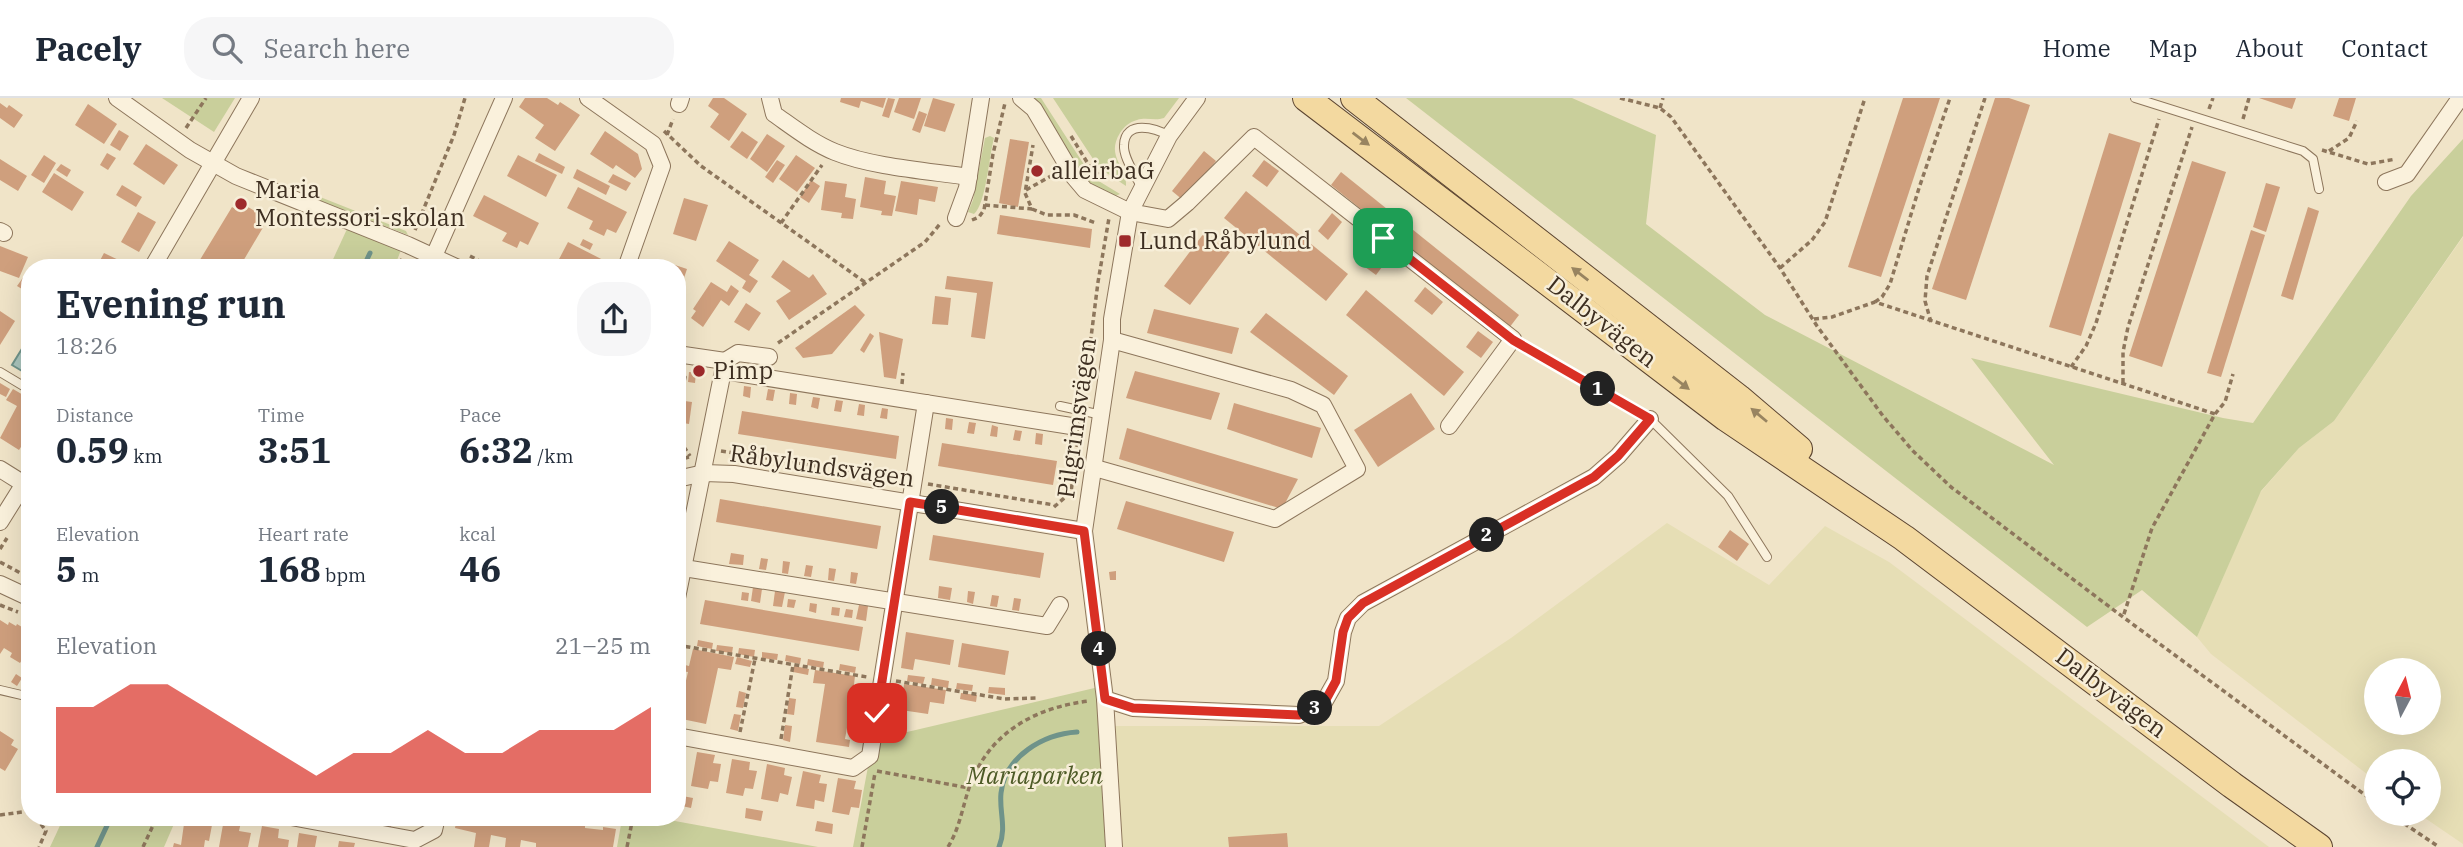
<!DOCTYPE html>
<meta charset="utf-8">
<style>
body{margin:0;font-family:"IBM Plex Serif",serif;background:#f6f6f7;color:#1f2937;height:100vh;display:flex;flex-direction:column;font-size:26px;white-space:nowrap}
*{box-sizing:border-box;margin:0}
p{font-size:23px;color:#747a83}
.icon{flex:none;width:38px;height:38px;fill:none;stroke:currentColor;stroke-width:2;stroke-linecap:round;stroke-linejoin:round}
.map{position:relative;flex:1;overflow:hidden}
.drawer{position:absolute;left:21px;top:161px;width:665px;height:567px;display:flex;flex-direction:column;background:#fff;border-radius:28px;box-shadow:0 7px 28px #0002}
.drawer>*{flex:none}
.needle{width:46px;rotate:7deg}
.tools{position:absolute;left:2364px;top:560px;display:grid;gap:14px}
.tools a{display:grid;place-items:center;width:77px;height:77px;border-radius:50%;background:#fff;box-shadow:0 7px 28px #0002;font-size:35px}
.pin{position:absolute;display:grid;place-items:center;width:60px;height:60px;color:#fff;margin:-30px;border-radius:14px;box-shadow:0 4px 10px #0006}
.km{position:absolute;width:35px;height:35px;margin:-18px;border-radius:50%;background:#222;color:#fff;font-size:19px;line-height:35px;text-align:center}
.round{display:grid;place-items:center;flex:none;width:74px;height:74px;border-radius:28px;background:#f6f6f7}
.headline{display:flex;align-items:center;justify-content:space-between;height:119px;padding:0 35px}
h1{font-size:38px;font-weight:800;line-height:52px}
.stats{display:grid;grid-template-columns:repeat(3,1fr);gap:10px;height:119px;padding:7px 35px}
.stats div{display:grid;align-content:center}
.stats b{font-size:35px;font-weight:800}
.stats small{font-size:19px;font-weight:400}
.stats p{font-size:19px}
.chart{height:196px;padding:14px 35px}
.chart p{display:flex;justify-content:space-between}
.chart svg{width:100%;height:126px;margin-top:7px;fill:#d93025;opacity:.7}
header{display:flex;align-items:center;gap:42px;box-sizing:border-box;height:98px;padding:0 35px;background:#fff;border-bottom:2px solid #e0e1e3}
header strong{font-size:33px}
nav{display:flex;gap:38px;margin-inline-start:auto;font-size:24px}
.search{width:490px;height:63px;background:#f6f6f7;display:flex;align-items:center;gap:18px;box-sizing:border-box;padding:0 24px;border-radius:28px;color:#747a83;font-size:26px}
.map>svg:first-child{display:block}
</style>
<header>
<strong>Pacely</strong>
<div class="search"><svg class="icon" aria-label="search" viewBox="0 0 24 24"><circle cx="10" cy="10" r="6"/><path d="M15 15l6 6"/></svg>Search here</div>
<nav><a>Home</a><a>Map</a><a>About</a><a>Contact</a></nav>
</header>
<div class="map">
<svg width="2463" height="749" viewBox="0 0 2463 749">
<rect width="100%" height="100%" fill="#f0e4c8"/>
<g fill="#e6deb5" fill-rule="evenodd">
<path d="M2463,139V746L2419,716H2429V663H2376V683L2211,556L2197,539L2259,396L2299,350L2334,323ZM2376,572H2429V625H2376Z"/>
<path d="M1667,425L1769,487L1825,428L1889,464L2269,749H1120L1113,628H1379L1511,540Z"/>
</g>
<g fill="#c9cf9b">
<path d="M162,0H235L214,34Z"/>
<path d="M1034,0H1041L1092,79L1120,96L1113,99L1099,95L1085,80Z"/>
<path d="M1053,0H1179L1164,20C1155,23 1146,19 1137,22C1129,24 1124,29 1120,35C1105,59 1128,69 1126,88L1099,70Z"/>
<path d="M1406,0H1572L1656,37L1646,126L1765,217L2054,367L1971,260L2223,320L2253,325L2411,98L2463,41V138L2334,323L2299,350L2261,393L2197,539L2142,492L2087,529Z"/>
<path d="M990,38L994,40C989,58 986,106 974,116L968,114L973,102L985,40Z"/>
<path d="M305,93L406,133L408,137L303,96Z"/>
<path d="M347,131L401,152L394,170H329Z"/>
<path d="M1103,588L1108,749H853L873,642Z"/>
<path d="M64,719H177L164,749H50Z"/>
<path d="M639,719H653L818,749H617L622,721L636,724Z"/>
</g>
<path fill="#a9c4bc" stroke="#6f938a" stroke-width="2" d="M23,249L30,253V260L22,273L12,267Z"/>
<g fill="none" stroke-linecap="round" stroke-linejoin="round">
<g stroke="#6f938a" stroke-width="5">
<path d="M363,170L370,155"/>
<path d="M97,749L111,719"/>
<path d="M999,749C1007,730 999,714 1001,695C1005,658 1044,636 1077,634"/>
</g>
</g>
<g fill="#cf9f7d">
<path d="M525,0H547L558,7L560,4L580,17L555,53L535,40L544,27L519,9Z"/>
<path d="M713,0H724L747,16L729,43L710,29L719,16L708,8Z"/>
<path d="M841,0H886L883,10L861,3L859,10L840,4Z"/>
<path d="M888,0L895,1L889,20L882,18Z"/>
<path d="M899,0H921L914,21L894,14Z"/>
<path d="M933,0L955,6L945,34L924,28Z"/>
<path d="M1903,0H1940L1881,179L1848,169Z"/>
<path d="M1995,0H2009L2030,7L1966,202L1932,191Z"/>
<path d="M2259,0H2296L2292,11Z"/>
<path d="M2339,0H2356L2349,23L2333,18Z"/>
<path d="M0,5L7,10L9,7L23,17L14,30L0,20Z"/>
<path d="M88,6L117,26L104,46L75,27Z"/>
<path d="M919,13L927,16L920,35L912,32Z"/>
<path d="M119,32L129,38L120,53L110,47Z"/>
<path d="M605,33L638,56L642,71L635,80L616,67L613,71L590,56Z"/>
<path d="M742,33L758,44L747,61L730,49Z"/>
<path d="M2109,35L2141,45L2081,238L2049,229Z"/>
<path d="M767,36L785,48L767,74L750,61Z"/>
<path d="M1010,41L1029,44L1018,109L999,105Z"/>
<path d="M146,46L178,67L164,87L133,66Z"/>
<path d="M1204,53L1216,63L1184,103L1172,93Z"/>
<path d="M107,55L116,60L108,72L100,67Z"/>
<path d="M539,55L565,69L562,76L535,63Z"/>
<path d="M44,57L56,65L44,85L31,77Z"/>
<path d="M518,57L557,77L546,99L507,78Z"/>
<path d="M796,57L815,70L797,94L779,81Z"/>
<path d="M0,61L27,78L18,93L0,82Z"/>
<path d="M777,62L785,67L773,85L765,79Z"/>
<path d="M1264,62L1279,73L1267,89L1252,78Z"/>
<path d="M2192,63L2226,74L2162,269L2129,258Z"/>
<path d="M61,66L71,72L67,79L56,72Z"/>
<path d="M577,71L610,88L606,97L573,80Z"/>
<path d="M1341,74L1519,217L1509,230L1331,87Z"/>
<path d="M54,75L84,94L72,113L42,94Z"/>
<path d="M613,76L631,85L626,93L608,84Z"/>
<path d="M865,79L886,83L884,96L896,98L892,118L881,117L882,113L860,109Z"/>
<path d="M811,82L820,88L809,105L800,99Z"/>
<path d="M825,83L847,86L845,99L856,101L853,121L841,120L842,115L821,112Z"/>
<path d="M901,83L938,89L935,104L919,101L917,117L895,113Z"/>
<path d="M2266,85L2280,89L2266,134L2253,129Z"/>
<path d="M122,87L142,99L136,109L116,97Z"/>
<path d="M578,89L627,114L616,135L607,131L604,138L589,131L593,123L567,110Z"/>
<path d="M1246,93L1348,176L1326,203L1224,120Z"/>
<path d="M484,97L539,125L528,147L520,143L517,150L502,143L507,135L473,118Z"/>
<path d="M684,100L708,107L696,143L673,136Z"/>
<path d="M243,106L268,121L239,170H195L232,109L239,113Z"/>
<path d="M2308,109L2319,113L2293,202L2281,198Z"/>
<path d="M138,114L156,124L139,154L121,144Z"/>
<path d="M1332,115L1342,124L1328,142L1318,133Z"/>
<path d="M1000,117L1092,131L1090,150L997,136Z"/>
<path d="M2251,132L2265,137L2221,279L2207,275Z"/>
<path d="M1204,135L1230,154L1190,207L1164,188Z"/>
<path d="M583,141L593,146L590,152L580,147Z"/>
<path d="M729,143L759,162L749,177L758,183L750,195L742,190L746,183L716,163Z"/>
<path d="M568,144L611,166L608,170H567L557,165Z"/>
<path d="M0,148L28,159L19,180L0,173Z"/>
<path d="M1373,150L1388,161L1376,177L1361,166Z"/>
<path d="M104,155L129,167L128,170H96Z"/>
<path d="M783,162L809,180L813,176L827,196L789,222L776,203L791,193L771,179Z"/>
<path d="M666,164L687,171L678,198L677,170H664Z"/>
<path d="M27,174L30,175V190L27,194L17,188Z"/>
<path d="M947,178L993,184L985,241L971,239L977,195L945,191Z"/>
<path d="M711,184L727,194L731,187L739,193L729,208L721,202L703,229L691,220L696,213L693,211Z"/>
<path d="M1425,189L1443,204L1432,217L1414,203Z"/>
<path d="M1366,192L1464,274L1444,298L1346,217Z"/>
<path d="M935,198L951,200L948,227L932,226Z"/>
<path d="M746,205L761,215L749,233L734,224Z"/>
<path d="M855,207L865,217L832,256L803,260L795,250Z"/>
<path d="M1154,211L1239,230L1232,256L1147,235Z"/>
<path d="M0,213L15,223L0,247Z"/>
<path d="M1266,215L1348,278L1334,297L1250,234Z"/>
<path d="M1478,233L1493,244L1481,260L1466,249Z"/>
<path d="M879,234L903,241L896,281L884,279Z"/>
<path d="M870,235L874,238L864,255L860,252Z"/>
<path d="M1135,273L1220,295L1211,322L1126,300Z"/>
<path d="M689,274L696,275L695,285L688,284Z"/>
<path d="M0,285L10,291L6,299L0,296Z"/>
<path d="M744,288L751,289L750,300L743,298Z"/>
<path d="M13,291L30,301L26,312L30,314V335L19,352L0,340L17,308L6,302Z"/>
<path d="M768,291L775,292L773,303L766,302Z"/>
<path d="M790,295L797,296L796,307L789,306Z"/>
<path d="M1411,295L1435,331L1378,369L1354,332Z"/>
<path d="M813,299L820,300L818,311L811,309Z"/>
<path d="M677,302L692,304L689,326L677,324Z"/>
<path d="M836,302L843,303L841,314L834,313Z"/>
<path d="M1234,305L1321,330L1312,360L1227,331Z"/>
<path d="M859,306L865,307L864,318L857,317Z"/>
<path d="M882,310L888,311L887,321L880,320Z"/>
<path d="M742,313L899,338L896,361L738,336Z"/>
<path d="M946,320L953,321L952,332L945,331Z"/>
<path d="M969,324L976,325L974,336L967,335Z"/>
<path d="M992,327L998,329L997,339L990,338Z"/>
<path d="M1127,330L1298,381L1282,411L1119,361Z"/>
<path d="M1015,332L1022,333L1020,343L1013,342Z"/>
<path d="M1036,335L1043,336L1042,347L1035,346Z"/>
<path d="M942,345L1057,363L1053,387L938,368Z"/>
<path d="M720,401L881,428L877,451L716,424Z"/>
<path d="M1126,403L1234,434L1224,464L1117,431Z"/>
<path d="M1730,432L1749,446L1737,463L1718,449Z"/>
<path d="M933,437L1044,455L1040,480L929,462Z"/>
<path d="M731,455L744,457L743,467L729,466Z"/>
<path d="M761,460L768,461L766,472L759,471Z"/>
<path d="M783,463L790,464L788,476L782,475Z"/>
<path d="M806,467L813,468L811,479L804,478Z"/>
<path d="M829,470L836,471L834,483L828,482Z"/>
<path d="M1116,473V482H1110L1109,474Z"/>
<path d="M851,474L858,475L856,486L850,485Z"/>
<path d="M939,488L952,490L950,502L938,500Z"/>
<path d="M753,489L762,491L760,505L751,503Z"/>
<path d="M775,493L785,494L782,509L773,508Z"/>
<path d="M968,493L975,494L973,506L967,504Z"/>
<path d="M742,494L749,495L748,503L741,502Z"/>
<path d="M992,497L999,498L997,509L990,508Z"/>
<path d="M1014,500L1021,501L1019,513L1012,512Z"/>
<path d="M788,501L796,502L794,510L787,509Z"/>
<path d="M705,502L863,529L859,553L700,526Z"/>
<path d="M810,505L817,506L816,515L809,513Z"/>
<path d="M859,507L868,508L866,523L856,521Z"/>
<path d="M832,509L840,510L839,518L831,517Z"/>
<path d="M846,511L853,512L852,520L844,519Z"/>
<path d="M0,522L8,527L9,524L16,528L17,526L30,534V560L25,557L20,565L10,559L12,555L4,550L0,556Z"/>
<path d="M906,534L954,542L950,567L915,561L913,572L901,570Z"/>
<path d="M698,542L713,545L712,551L697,548Z"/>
<path d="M962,545L1009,553L1005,577L958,569Z"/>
<path d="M717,547L733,549L732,555L716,553Z"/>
<path d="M739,550L755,552L754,559L738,556Z"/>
<path d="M693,551L734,559L731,572L718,570L706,626L677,620V611L680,612L683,597L677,595V589L684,591L688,574L680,573L681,566L689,568Z"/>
<path d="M762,554L778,556L777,562L762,560Z"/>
<path d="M786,557L801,560L800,566L785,563Z"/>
<path d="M737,559L752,563L750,569L735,566Z"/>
<path d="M808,561L824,564L823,570L807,567Z"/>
<path d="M840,566L856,569L855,575L839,572Z"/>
<path d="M794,568L809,571L808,577L793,574Z"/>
<path d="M815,572L855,578L853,595L857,596L856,602L851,601L849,618L854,619L853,625L848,624L845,641L850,642L849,649L816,644L825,586L813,585Z"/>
<path d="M16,576L22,580L17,588L11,584Z"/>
<path d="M908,577L925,579L923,586L907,583Z"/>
<path d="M932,580L949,583L948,590L931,587Z"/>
<path d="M957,585L973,587L972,593L956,591Z"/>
<path d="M904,586L946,592L944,606L930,604L928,616L901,612Z"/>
<path d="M989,589L1005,590V597L988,595Z"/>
<path d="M739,593L746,595L743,610L736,609Z"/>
<path d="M961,595L977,597L976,604L960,601Z"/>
<path d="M789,600L796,601L794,617L787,616Z"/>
<path d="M734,616L741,617L738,633L730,631Z"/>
<path d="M785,627L792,628L790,644L783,642Z"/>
<path d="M0,633L14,642L11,647L18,651L5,673L0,670Z"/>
<path d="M697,654L715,657L713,665L721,666L718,684L710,683L708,691L691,688Z"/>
<path d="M677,661L686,662L682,680L677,679Z"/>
<path d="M732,661L750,664L749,672L757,673L753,691L745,690L743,698L726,695Z"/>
<path d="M767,666L785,670L784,677L792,679L788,697L780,695L778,704L761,701Z"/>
<path d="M803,673L821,677L819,685L827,686L824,704L815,702L814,711L796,708Z"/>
<path d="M838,680L856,683L854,691L862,692L859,710L851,709L849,717L832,714Z"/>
<path d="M677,697L693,700L691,710L677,707Z"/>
<path d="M746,710L763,713L761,723L745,720Z"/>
<path d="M185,719H203V726L212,727L209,743L205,742L204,749H173L174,745L181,747Z"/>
<path d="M359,719H369L368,725L358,723Z"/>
<path d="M384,719L393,720L391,729L382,727Z"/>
<path d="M457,719H553L556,720L555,725L571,726L572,724L585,726V730L603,732V729L616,731L613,749H536V745L521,742L520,749H505L506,740L491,737L489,749H474L476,735L455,730Z"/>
<path d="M224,721L241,724L239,733L251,735L248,749H219Z"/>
<path d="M817,723L833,726L832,736L815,733Z"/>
<path d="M262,728L279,731L278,740L289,742L288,749H258Z"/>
<path d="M299,735L317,738L315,749H297Z"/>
<path d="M1287,735L1288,749H1229L1228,739Z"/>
<path d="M339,743L355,745L354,749H338Z"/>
</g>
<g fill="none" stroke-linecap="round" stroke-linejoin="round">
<g stroke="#8d765c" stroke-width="10">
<g id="service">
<path d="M2135,0L2303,53L2313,61L2319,91"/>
<path d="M1141,89C1136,77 1123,60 1124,47C1125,21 1156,30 1169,38"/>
<path d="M1513,241L1650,321L1728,398L1767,459"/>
<path d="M0,274L30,292"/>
<path d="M1060,308L1102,317"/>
<path d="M0,592L30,599"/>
</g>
</g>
<g stroke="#8d765c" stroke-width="18">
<g id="minor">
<path d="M117,0L190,52L236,78L408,147L458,170"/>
<path d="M588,0L653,46L662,68L626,170"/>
<path d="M770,0L774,16C794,30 813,45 835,54C872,69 929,73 969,79"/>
<path d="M1021,0L1034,11L1074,79L1085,92L1130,114L1168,121L1187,105L1254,39L1513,241L1449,328"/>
<path d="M679,6L681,0"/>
<path d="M2386,84L2407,76L2460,0"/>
<path d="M956,120L967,90L981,0"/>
<path d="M0,133L4,135"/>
<path d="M434,158L504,0"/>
<path d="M152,170L251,0"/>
<path d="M677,256L725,263"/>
<path d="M725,263L738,255L769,259"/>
<path d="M724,273L1071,328"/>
<path d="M1095,370L1275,421L1357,371L1323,307L1291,292L1112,242"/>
<path d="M0,371L24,386"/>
<path d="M677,381L704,375L734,376L1084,433"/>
<path d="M0,424L30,376"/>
<path d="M684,470L1047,528L1060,507"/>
<path d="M0,486L30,500"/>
<path d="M677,500L725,263"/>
<path d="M1105,601L1133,610L1299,617L1323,606L1336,583L1343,534L1348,520L1363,505L1594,379L1618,358L1650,321"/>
<path d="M677,638L853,670L870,658L926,305"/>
<path d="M291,719L415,742L434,732L437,719"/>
<path d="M1114,749L1105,601L1084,433L1112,242V221L1130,114L1169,38L1197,0"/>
</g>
</g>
<g stroke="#5b4430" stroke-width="28">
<g id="primary">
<path d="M1306,0L1726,320L1904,440L2232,687L2319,749"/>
<path d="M1354,0L1739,300L1799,351"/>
</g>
</g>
<g stroke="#8d765c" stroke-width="3.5" stroke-dasharray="5 3.5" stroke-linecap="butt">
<path d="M1620,0L1660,10L1671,19L1780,170L1817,228L1883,318L1913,353L1951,389L2123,519L2376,705"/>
<path d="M1660,10L1663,0"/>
<path d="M2209,11L2213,0"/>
<path d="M2243,21L2249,0"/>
<path d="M186,30L206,0"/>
<path d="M664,33L701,68L866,185"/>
<path d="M667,37L673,21"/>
<path d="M1071,38L1090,69L1104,81"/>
<path d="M2322,52L2368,66L2396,61"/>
<path d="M2329,53L2349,40L2357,23"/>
<path d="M1026,92L1051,78"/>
<path d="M985,107L1032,111L1025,95L1033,47"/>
<path d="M1032,111L1047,117H1074L1096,125"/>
<path d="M972,122L979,119L984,112L993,56L1005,5"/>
<path d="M781,125L822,67"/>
<path d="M415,132L454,37L465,0"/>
<path d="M470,158L493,170"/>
<path d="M398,170L402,161"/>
<path d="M1780,170L1812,142L1825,124L1865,0"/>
<path d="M1875,204L1882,199L1890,186L1919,90L1950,0"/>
<path d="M1814,221L1832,219L1875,204L2215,316L2152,430L2123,519"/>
<path d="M1931,224L1925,203L1927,178L1985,0"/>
<path d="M778,245L925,144L940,126"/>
<path d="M2071,269L2086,248L2096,225L2159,21"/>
<path d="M677,283L684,284L685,279L681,278"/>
<path d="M2123,285V254L2128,229L2192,29"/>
<path d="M902,286L903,275"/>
<path d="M1083,303L1098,184L1109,120"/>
<path d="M2215,316L2225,304L2233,276"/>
<path d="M677,346H682L690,358"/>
<path d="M721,353L900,381"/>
<path d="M677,362L689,359"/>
<path d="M928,386L1054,407"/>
<path d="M1054,409L1071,394L1078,341"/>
<path d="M0,451L7,440"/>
<path d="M0,464L26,478"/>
<path d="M0,507L18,514"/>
<path d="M677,547L867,579"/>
<path d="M896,583L1005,601L1036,600"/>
<path d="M740,634L755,561"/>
<path d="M781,641L793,567"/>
<path d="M877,673L969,690"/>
<path d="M2390,716L2439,749"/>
<path d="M0,717L30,713"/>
<path d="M36,719L46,733L39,749"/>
<path d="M143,749L157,719"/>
<path d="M627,749L633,719"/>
<path d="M862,749L875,675"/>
<path d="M948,749C961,728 963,704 972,682C993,632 1038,609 1089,603"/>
</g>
<use href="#service" stroke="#faf1dc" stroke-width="8"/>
<use href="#minor" stroke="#faf1dc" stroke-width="16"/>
<use href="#primary" stroke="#f3d9a0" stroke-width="26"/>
</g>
<defs><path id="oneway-solid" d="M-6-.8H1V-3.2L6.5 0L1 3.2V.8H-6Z" transform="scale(1.75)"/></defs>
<g fill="#988460">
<use href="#oneway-solid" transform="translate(1361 41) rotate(37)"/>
<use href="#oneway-solid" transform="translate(1580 176) rotate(-142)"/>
<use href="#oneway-solid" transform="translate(1681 285) rotate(38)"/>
<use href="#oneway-solid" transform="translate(1759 317) rotate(-140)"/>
</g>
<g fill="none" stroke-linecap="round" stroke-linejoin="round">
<g stroke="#fff" stroke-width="14">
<path id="route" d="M877,615L910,404L1084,433L1105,601L1133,610L1299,617L1323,607L1336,583L1343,534L1348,520L1363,505L1594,379L1618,358L1650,321L1513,242L1383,140"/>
</g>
<use href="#route" stroke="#d93025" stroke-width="9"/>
</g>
<g fill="#9e2a2b" stroke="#f7eed8" stroke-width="2.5">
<circle cx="1037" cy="73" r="7"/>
<circle cx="241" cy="106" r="7"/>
<rect x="1118" y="136" width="14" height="14" rx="3.5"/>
<circle cx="699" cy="273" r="7"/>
</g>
<g text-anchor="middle" stroke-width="5" stroke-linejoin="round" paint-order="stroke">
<g font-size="24" fill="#3d2e20" stroke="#f7eed8" text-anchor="start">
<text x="1051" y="81">alleirbaG</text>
<text x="255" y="100">Maria<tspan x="255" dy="28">Montessori-skolan</tspan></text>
<text x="1139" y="151">Lund Råbylund</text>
<text x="713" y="281">Pimp</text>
</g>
<g font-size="24" fill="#3d2e20" stroke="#f7eed8">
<text transform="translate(1602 224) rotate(38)" y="8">Dalbyvägen</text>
<text transform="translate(1077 320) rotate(-82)" y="8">Pilgrimsvägen</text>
<text transform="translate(822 368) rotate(8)" y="8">Råbylundsvägen</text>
<text transform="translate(2111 595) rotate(37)" y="8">Dalbyvägen</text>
</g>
<g font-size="24" font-style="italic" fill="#4d5a26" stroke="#f7eed8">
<text x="1035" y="686">Mariaparken</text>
</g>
</g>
</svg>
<div class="tools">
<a><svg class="needle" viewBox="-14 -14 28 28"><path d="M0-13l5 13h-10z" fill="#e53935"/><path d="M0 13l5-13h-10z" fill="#747a83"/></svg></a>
<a><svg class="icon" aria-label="locate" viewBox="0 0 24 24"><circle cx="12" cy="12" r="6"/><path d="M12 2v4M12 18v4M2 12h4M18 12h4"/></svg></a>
</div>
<div class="pin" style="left:1383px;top:140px;background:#1e9e55"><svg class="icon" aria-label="arrive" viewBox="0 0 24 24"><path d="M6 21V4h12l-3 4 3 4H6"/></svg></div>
<div class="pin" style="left:877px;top:615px;background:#d93025"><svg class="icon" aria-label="check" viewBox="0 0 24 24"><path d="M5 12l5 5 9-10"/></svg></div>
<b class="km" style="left:1598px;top:291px">1</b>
<b class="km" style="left:1487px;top:437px">2</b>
<b class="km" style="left:1315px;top:610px">3</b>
<b class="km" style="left:1099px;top:551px">4</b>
<b class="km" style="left:942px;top:409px">5</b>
<section class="drawer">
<div class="headline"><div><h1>Evening run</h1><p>18:26</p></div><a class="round"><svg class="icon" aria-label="share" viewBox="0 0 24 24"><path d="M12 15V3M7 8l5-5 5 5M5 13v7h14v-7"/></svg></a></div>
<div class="stats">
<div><p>Distance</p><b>0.59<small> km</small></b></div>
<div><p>Time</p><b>3:51</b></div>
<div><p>Pace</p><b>6:32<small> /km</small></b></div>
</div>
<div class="stats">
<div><p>Elevation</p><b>5<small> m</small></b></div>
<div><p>Heart rate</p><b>168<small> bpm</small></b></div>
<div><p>kcal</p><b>46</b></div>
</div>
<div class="chart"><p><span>Elevation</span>21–25 m</p>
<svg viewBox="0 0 160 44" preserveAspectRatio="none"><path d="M0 44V14L10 14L20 6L30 6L40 14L50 22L60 30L70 38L80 30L90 30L100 22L110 30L120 30L130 22L140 22L150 22L160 14V44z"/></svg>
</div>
</section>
</div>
